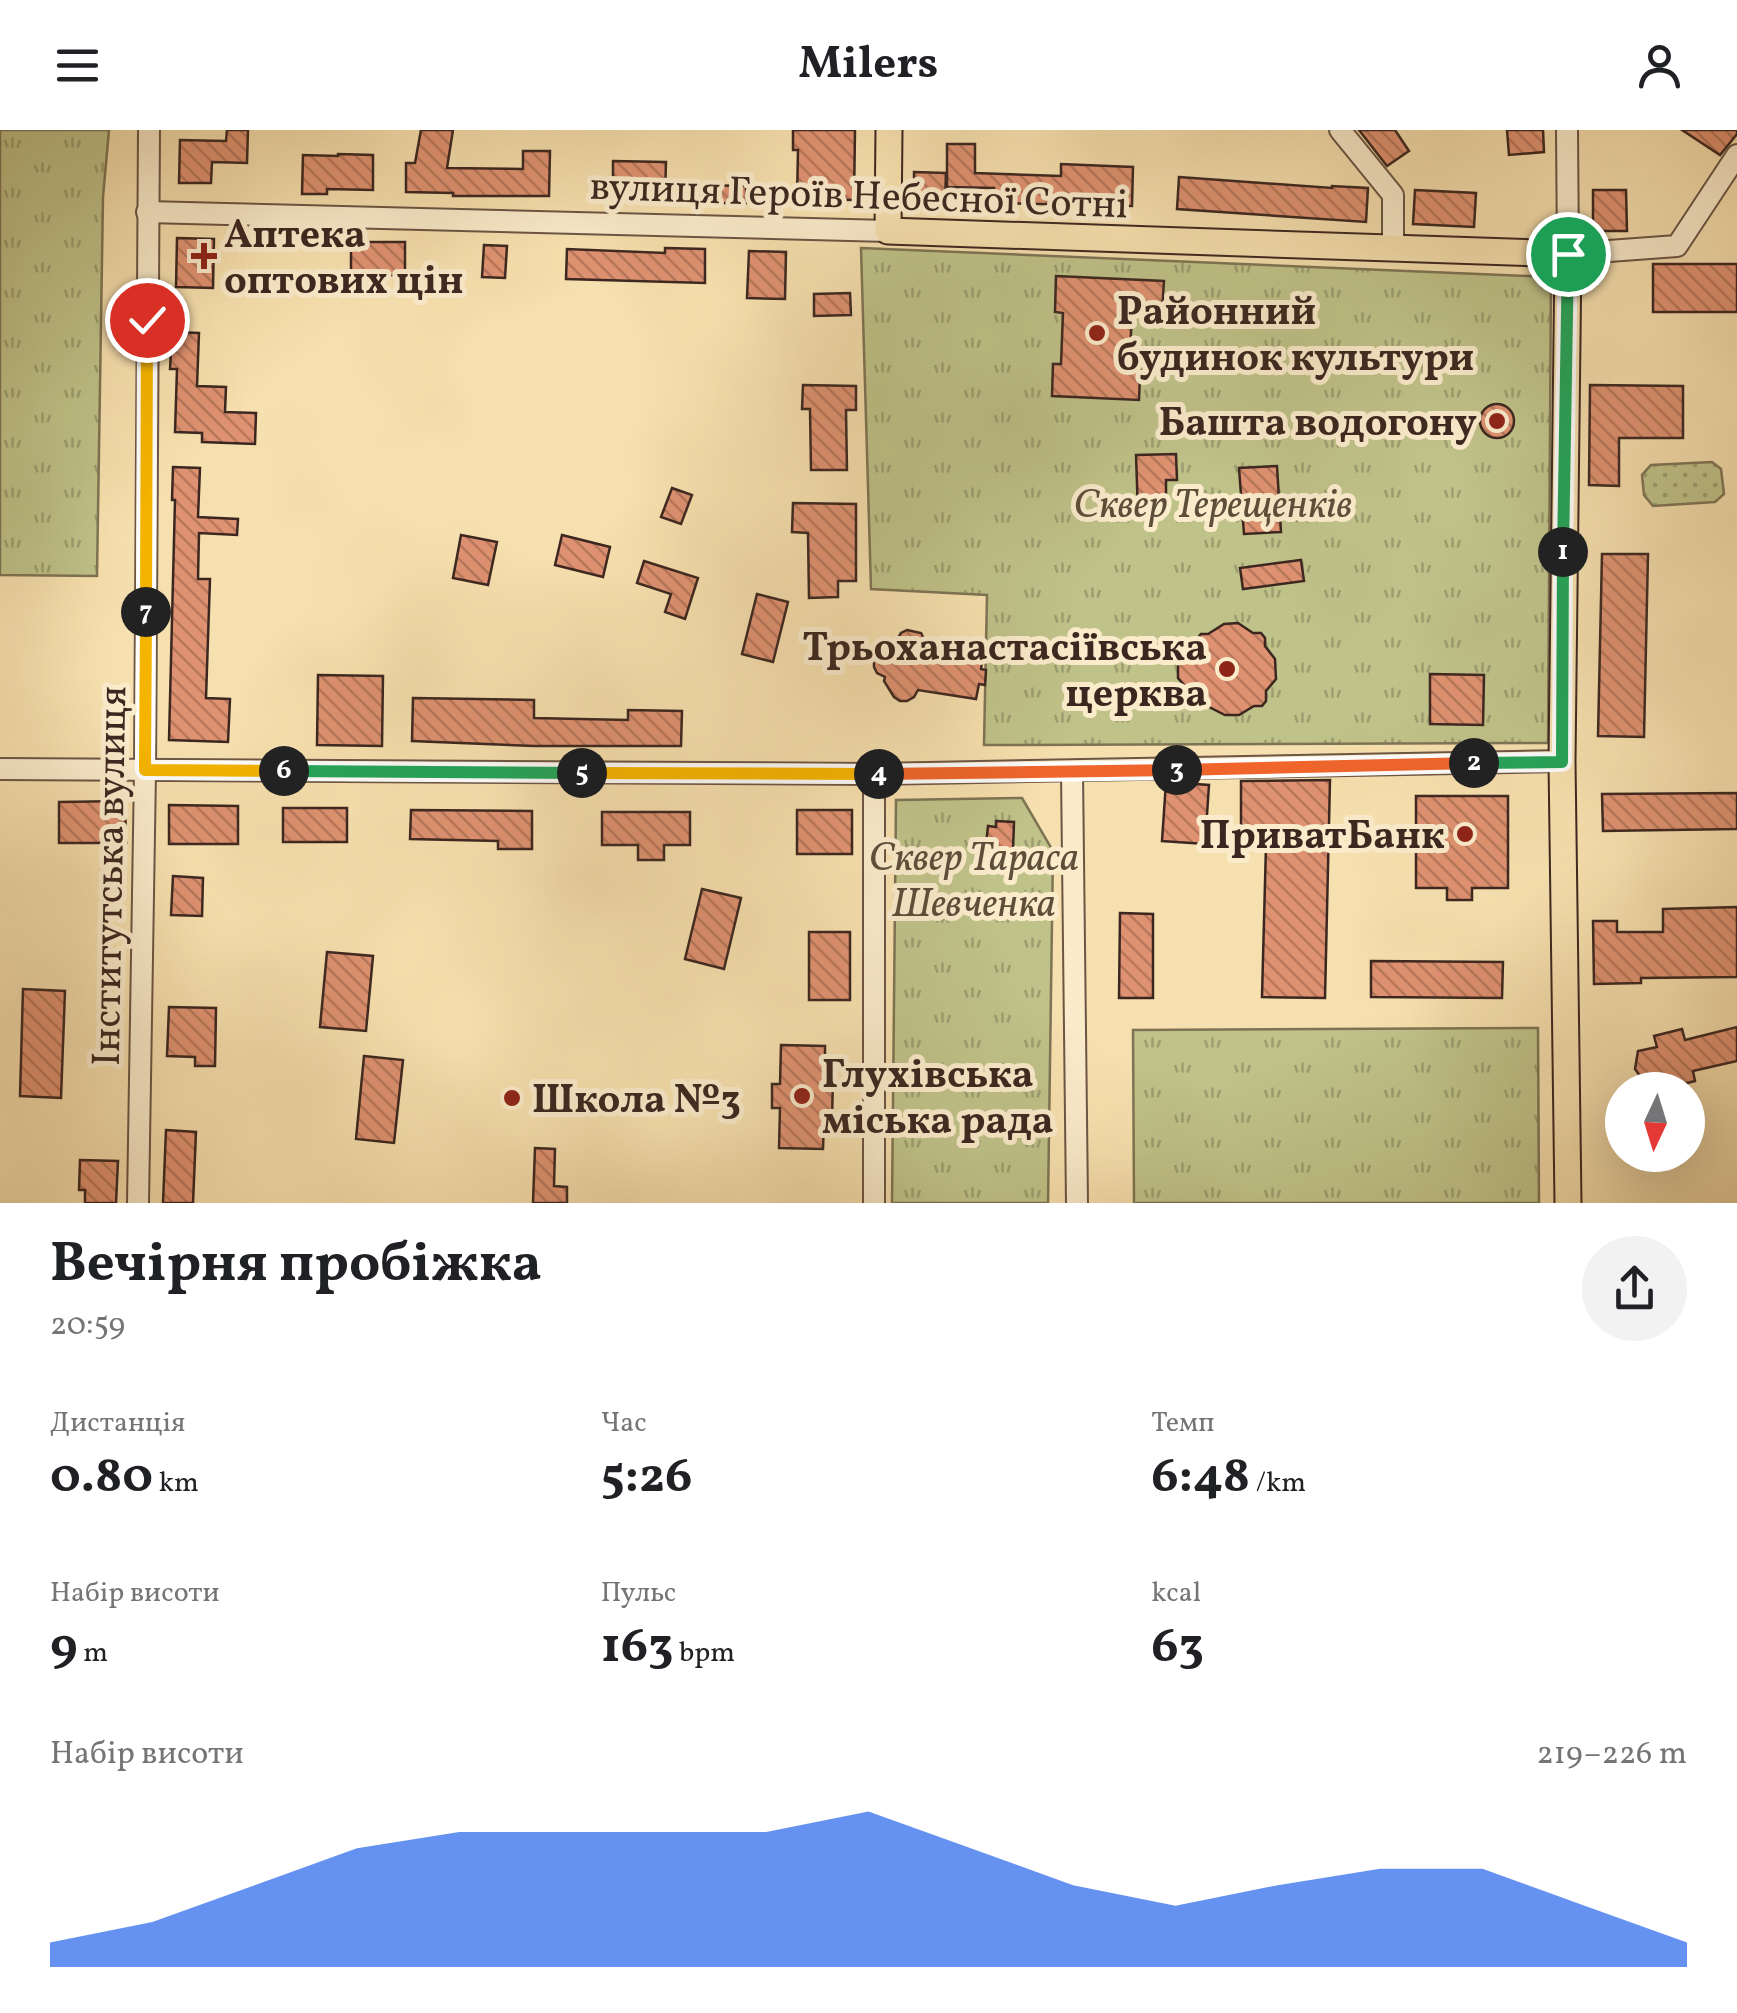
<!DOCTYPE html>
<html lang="uk">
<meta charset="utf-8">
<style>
body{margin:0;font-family:Vollkorn,serif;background:#f2f2f2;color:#202124;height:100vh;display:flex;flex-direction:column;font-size:38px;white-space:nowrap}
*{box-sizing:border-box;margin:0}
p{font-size:32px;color:#757577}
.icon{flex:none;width:55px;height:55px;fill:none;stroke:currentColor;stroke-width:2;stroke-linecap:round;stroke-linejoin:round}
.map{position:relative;height:1073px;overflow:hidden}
.panel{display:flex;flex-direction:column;background:#fff;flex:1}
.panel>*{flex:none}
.needle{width:65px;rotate:184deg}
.fabs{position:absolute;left:1605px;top:942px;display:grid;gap:20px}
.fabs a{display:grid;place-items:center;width:100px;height:100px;border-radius:50%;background:#fff;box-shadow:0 10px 40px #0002;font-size:50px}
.pin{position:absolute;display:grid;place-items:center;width:85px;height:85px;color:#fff;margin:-42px;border:5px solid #fff;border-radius:50%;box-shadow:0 2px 10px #0007}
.km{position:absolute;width:50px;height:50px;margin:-25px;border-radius:50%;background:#222;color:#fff;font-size:28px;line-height:50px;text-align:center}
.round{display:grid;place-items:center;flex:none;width:105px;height:105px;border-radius:52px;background:#f2f2f2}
.overview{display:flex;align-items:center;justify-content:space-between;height:170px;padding:0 50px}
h1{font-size:55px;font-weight:700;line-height:75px}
.figures{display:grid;grid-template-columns:repeat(3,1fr);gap:15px;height:170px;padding:10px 50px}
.figures div{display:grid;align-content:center}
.figures b{font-size:50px;font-weight:700}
.figures small{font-size:28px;font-weight:400}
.figures p{font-size:28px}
.chart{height:280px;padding:20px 50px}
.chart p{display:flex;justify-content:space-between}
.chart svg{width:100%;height:180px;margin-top:10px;fill:#2563eb;opacity:.7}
header{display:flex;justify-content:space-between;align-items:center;height:130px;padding:0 50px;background:#fff;font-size:45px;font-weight:700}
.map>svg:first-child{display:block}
</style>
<header><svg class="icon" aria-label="menu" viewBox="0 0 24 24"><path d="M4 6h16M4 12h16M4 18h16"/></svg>Milers<svg class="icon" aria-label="person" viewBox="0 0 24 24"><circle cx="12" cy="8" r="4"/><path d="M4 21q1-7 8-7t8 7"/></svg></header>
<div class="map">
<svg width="1737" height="1073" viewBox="0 0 1737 1073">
<defs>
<pattern id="grass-dots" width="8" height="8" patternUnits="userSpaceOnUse" patternTransform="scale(2.5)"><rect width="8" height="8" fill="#bfc289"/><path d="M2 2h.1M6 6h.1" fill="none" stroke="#9c9e70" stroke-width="1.8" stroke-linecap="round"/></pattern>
<pattern id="park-tufts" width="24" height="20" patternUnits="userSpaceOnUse" patternTransform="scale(2.5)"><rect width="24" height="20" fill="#bfc289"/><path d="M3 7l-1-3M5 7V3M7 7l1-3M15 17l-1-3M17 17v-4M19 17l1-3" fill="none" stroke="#9c9e70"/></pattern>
<pattern id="building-back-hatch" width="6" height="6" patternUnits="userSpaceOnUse" patternTransform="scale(2.5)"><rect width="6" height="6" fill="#df9271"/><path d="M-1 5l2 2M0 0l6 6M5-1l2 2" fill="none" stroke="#b6775c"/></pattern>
</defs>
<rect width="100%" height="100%" fill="#f7e0af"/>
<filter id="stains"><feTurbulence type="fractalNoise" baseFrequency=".002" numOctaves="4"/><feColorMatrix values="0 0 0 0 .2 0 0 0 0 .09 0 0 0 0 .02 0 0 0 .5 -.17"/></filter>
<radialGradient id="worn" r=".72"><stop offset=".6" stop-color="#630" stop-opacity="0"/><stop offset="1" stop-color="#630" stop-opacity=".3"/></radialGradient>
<path fill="url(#grass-dots)" stroke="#7e7454" stroke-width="2.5" d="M1712,332L1721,339L1724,364L1715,372L1653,376L1644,365L1642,345L1651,335Z"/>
<g fill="url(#park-tufts)" stroke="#7e7454" stroke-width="2.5">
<path d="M0,0H109L103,67L97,446L0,445Z"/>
<path d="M861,118L1551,147L1548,613L984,615L987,465L871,459Z"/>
<path d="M1022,668L1053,721L1048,1073H892L896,670Z"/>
<path d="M1538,898L1539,1073H1134L1133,900Z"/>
</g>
<g fill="url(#building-back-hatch)" stroke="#3c2720" stroke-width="2.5">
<path d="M227,0H248L247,33L212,32L211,53H179L180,10L226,11Z"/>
<path d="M421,0H453L447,38L523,39V21H550L549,66H453V63L406,62V33H415Z"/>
<path d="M793,0H855L854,70L797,69L798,20H793Z"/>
<path d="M1359,0H1395L1409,21L1387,36Z"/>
<path d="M1507,0H1543L1544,22L1509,25Z"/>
<path d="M1682,0H1737V4L1720,25Z"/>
<path d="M947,14H975V43L1061,46V34L1133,37L1132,76L994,73V58L947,57Z"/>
<path d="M338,24L373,25V60L327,59V64H302L303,25L338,26Z"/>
<path d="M613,31L666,32L665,67L613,66Z"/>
<path d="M914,42L946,43L945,72H914Z"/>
<path d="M1179,47L1332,58V56L1368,58L1366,92L1177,79Z"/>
<path d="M692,55L746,56V73H692Z"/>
<path d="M1415,60L1476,63L1474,97L1413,94Z"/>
<path d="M1593,60H1626L1627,101H1593Z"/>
<path d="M177,108L214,109L213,158L176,157Z"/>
<path d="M351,112H405V145L351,146Z"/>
<path d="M484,115L507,116L505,148L482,147Z"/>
<path d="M665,118L705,119V153L566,149L567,119L665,123Z"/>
<path d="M749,121L786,122L785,169L747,168Z"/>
<rect x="1653" y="134" width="84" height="48"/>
<path d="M1056,146L1164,151L1162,181L1142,180V185L1132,184L1130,222H1141L1139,270L1052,266L1053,234H1061L1063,183L1055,182Z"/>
<path d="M850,163L851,185L814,186V164Z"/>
<path d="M172,202L199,203L197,256L226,257L225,282L256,283L255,314L202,312V303L175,302L177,239H170Z"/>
<path d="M803,255L856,256V280H846L847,340H811L810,279H802Z"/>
<path d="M1590,255L1683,256V308H1619V356L1589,355Z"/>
<circle cx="1497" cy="291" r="17"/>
<path d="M1176,324L1177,350H1166V373H1159L1160,382L1138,383L1136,325Z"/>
<path d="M1277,336L1281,402L1244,404L1239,338Z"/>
<path d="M173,337L200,338L198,387L238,389L237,405L199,403L198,449H210L206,568L230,569L228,612L169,610L175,370H172Z"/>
<path d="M672,358L692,365L681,394L661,387Z"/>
<path d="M793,373L856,374V451H838V467L809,468L808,403L792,402Z"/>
<path d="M461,405L497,412L488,455L453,448Z"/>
<path d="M562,405L610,417L603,447L555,435Z"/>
<path d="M1602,424H1648L1644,607L1598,606Z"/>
<path d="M1301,430L1304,451L1243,459L1240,438Z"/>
<path d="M644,431L698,448L685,489L665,482L671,464L637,453Z"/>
<path d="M757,464L788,472L773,532L742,524Z"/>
<path d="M1238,493L1253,503H1261L1265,508V516L1275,529L1276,549L1266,561V571L1262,576H1254L1239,585H1225L1209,577H1202L1196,572V569L1178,548V531L1201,504H1208L1224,494Z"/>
<path d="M907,500L921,503L928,516L983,525L981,539L986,540L985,555L979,554L976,569L918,560L914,567L907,571H900L894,567L884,551L885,547L877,543L874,537V529L878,523L890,516L891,510L896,511L901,503Z"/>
<path d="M1430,544L1484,545L1483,595L1430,594Z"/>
<path d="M318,545L383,546L382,616L317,615Z"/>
<path d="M413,568L534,570V588L628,590V580L682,581L681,616H534L412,611Z"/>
<path d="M1330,650L1325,868L1262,867L1266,715H1241V651Z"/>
<path d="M1166,652L1209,655L1205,714L1162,711Z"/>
<path d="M1737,663V699L1603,701L1602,664Z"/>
<path d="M1416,666H1508V758H1472V770H1447V758H1416Z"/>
<path d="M125,671L126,713H59V672Z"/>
<path d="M169,675L238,676V714H169Z"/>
<rect x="283" y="678" width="64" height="34"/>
<path d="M411,680L532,681V719H498V711L410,709Z"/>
<rect x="797" y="680" width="55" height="44"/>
<path d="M602,682H690V715H664V730H638V715H602Z"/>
<path d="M996,691L1014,692L1013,720L994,719V714H986L988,696L996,697Z"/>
<path d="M173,746L203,748L202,786L171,785Z"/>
<path d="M702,759L741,768L724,839L685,829Z"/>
<path d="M1737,777V847L1641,848V853L1594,854L1593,791H1617V802H1663V779Z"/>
<path d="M1120,783L1153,784V868H1119Z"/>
<rect x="809" y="802" width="41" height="68"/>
<path d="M327,822L373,826L366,901L320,897Z"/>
<path d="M1371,831L1503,832L1502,868L1371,867Z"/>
<path d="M23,859L65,861L61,968L20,966Z"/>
<path d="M169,877L216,878L215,936H195V927L167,926Z"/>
<path d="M1737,897V931L1693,941L1695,951L1668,958L1665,948L1645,953L1635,939L1638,921L1657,917L1654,906L1682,899L1685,910Z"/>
<path d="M781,915L825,916V944L833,945L832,992L824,991L823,1019L779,1018L780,978H772V954H780Z"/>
<path d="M364,926L403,930L394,1013L356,1009Z"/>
<path d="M166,1000L196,1002L193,1073H163Z"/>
<path d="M535,1018L555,1019L554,1056L567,1057V1073H533Z"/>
<path d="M80,1030L118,1031L116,1073H85V1060H79Z"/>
</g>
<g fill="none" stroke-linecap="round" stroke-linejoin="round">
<g stroke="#6b5544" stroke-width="24">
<g id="minor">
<path d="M1340,0L1393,65V119"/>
<path d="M1567,0L1568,124L1677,116L1737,25"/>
<path d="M147,82L888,101"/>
<path d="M0,639L874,644L1562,631"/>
<path d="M1072,642L1077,1073"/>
<path d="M138,1073L145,641L149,0"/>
<path d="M874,1073V644"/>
</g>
</g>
<g stroke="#3c2720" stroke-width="29">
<path id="major" d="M889,0L888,101L1568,124L1562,631L1568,1073"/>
</g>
<use href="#minor" stroke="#faebcb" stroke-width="20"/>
<use href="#major" stroke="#f7e0af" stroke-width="25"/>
</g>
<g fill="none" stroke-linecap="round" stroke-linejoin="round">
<g stroke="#fff" stroke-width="20">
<path id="split-1" d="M1563,422L1568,124"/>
</g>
<g stroke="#fff" stroke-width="20">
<path id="split-2" d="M1474,633L1562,632L1563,422"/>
</g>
<g stroke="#fff" stroke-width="20">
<path id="split-3" d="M1177,640L1474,633"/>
</g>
<g stroke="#fff" stroke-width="20">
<path id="split-4" d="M879,644L1177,640"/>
</g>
<g stroke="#fff" stroke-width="20">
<path id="split-5" d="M582,643L879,644"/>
</g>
<g stroke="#fff" stroke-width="20">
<path id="split-6" d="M284,641L582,643"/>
</g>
<g stroke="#fff" stroke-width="20">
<path id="split-7" d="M146,482L145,640L284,641"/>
</g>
<g stroke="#fff" stroke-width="20">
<path id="split-8" d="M146,482L147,190"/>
</g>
<use href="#split-1" stroke="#22a559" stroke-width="12"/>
<use href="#split-2" stroke="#22a559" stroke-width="12"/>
<use href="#split-3" stroke="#f0652b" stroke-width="12"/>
<use href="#split-4" stroke="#f0652b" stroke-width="12"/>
<use href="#split-5" stroke="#f5b400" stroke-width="12"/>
<use href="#split-6" stroke="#22a559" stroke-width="12"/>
<use href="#split-7" stroke="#f5b400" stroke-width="12"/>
<use href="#split-8" stroke="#f5b400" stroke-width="12"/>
</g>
<g fill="#8f2418" stroke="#faebcb" stroke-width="4">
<path d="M199 111h10v10h10v10h-10v10h-10v-10h-10v-10h10z"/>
<circle cx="1097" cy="203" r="10"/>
<circle cx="1497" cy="291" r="10"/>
<circle cx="1227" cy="539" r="10"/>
<circle cx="1465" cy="704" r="10"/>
<circle cx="802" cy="966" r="10"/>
<circle cx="512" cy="968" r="10"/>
</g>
<g text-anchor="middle" stroke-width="10" stroke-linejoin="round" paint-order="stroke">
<g font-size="40" fill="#3c2720" stroke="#faebcb">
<text transform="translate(859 64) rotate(2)" y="14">вулиця Героїв Небесної Сотні</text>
<text transform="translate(108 746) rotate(-89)" y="14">Інститутська вулиця</text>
</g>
<g font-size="40" font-weight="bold" fill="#3c2720" stroke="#faebcb" text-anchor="start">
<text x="224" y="117">Аптека<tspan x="224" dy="46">оптових цін</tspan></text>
<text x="1117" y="194">Районний<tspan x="1117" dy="46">будинок культури</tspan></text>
<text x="1477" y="305" text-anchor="end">Башта водогону</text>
<text x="1207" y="530" text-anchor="end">Трьоханастасіївська<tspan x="1207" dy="46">церква</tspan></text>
<text x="1445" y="718" text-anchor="end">ПриватБанк</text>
<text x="822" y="957">Глухівська<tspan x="822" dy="46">міська рада</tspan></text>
<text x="532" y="982">Школа №3</text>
</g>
<g font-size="40" font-style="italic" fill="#5d4e3a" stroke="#faebcb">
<text x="1213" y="387">Сквер Терещенків</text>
<text x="974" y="740">Сквер Тараса<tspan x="974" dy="46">Шевченка</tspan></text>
</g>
</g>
<rect width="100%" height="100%" filter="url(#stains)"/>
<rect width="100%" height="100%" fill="url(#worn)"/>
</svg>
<div class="fabs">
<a><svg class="needle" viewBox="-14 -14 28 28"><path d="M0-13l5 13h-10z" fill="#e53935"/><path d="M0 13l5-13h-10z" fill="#757577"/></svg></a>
</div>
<div class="pin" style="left:1568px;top:124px;background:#1e9e55"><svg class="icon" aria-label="arrive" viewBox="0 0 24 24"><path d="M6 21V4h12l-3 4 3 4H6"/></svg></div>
<div class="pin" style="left:147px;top:190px;background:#d93025"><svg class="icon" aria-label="check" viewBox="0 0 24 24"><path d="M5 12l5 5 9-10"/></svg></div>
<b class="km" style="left:1563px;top:422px">1</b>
<b class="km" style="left:1474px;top:633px">2</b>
<b class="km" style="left:1177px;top:640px">3</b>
<b class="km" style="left:879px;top:644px">4</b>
<b class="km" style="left:582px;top:643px">5</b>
<b class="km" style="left:284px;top:641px">6</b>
<b class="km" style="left:146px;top:482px">7</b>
</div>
<section class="panel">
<div class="overview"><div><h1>Вечірня пробіжка</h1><p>20:59</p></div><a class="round"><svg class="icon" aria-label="share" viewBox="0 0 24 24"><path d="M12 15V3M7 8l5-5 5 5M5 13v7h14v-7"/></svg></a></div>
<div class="figures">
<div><p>Дистанція</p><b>0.80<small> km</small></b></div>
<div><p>Час</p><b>5:26</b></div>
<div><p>Темп</p><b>6:48<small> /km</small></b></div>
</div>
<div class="figures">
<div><p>Набір висоти</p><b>9<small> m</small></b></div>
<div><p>Пульс</p><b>163<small> bpm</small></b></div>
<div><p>kcal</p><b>63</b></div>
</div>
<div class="chart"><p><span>Набір висоти</span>219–226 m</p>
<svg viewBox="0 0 160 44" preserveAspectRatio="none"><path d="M0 44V38L10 33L20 24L30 15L40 11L50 11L60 11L70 11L80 6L90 15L100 24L110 29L120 24L130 20L140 20L150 29L160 38V44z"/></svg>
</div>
</section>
